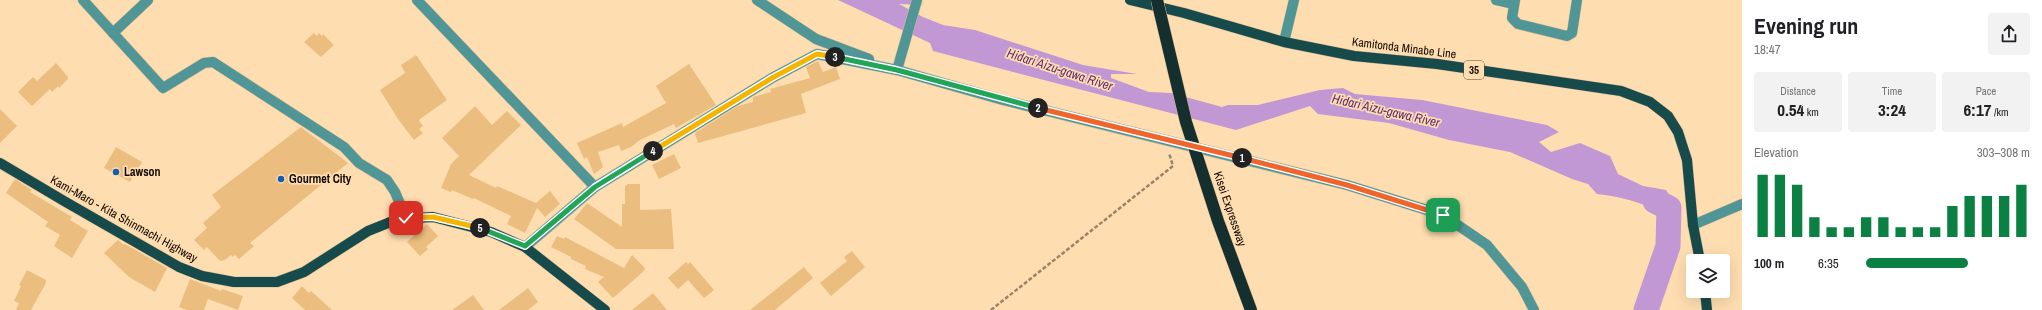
<!DOCTYPE html>
<meta charset="utf-8">
<style>
body{margin:0;font-family:"Archivo Narrow",sans-serif;background:#f2f2f2;color:#202124;height:100vh;display:flex;flex-direction:column;font-size:15px;white-space:nowrap}
*{box-sizing:border-box;margin:0}
p{font-size:13px;color:#757577}
.icon{flex:none;width:22px;height:22px;fill:none;stroke:currentColor;stroke-width:2;stroke-linecap:round;stroke-linejoin:round}
.map{position:relative;flex:1;overflow:hidden}
.details{display:flex;flex-direction:column;background:#fff;width:300px}
.details>*{flex:none}
.controls{position:absolute;left:1686px;top:254px;display:grid;gap:8px}
.controls a{display:grid;place-items:center;width:44px;height:44px;border-radius:4px;background:#fff;box-shadow:0 4px 16px #0002;font-size:20px}
.pin{position:absolute;display:grid;place-items:center;width:34px;height:34px;color:#fff;margin:-17px;border-radius:8px;box-shadow:0 2px 6px #0006}
.km{position:absolute;width:20px;height:20px;margin:-10px;border-radius:50%;background:#222;color:#fff;font-size:11px;line-height:20px;text-align:center}
.round{display:grid;place-items:center;flex:none;width:42px;height:42px;border-radius:4px;background:#f2f2f2}
.overview{display:flex;align-items:center;justify-content:space-between;height:68px;padding:0 12px}
h1{font-size:22px;font-weight:800;line-height:30px}
.metrics{display:grid;grid-template-columns:repeat(3,1fr);gap:6px;height:68px;padding:4px 12px}
.metrics div{display:grid;align-content:center;border-radius:4px;background:#f2f2f2;text-align:center}
.metrics b{font-size:17px;font-weight:800}
.metrics small{font-size:11px;font-weight:400}
.metrics p{font-size:11px}
.chart{height:112px;padding:8px 12px}
.chart p{display:flex;justify-content:space-between}
.chart svg{width:100%;height:72px;margin-top:4px;stroke:#0b8043;stroke-width:6}
ul{padding:0 12px;list-style:none;font-size:13px}
li{display:grid;grid-template-columns:64px 48px 1fr;align-items:center;height:30px}
li i{height:10px;border-radius:5px;background:#0b8043}
main{display:flex;flex:1;min-height:0}
.map>svg:first-child{display:block}
</style>
<main>
<div class="map">
<svg width="1742" height="310" viewBox="0 0 1742 310">
<rect width="100%" height="100%" fill="#feddb0"/>
<path fill="#c198d4" d="M838,0H912L923,5L899,4L923,17L943,25L975,30L1083,65L1137,74H1111V78L1149,92L1171,93L1222,107L1228,105H1258L1320,90L1343,88L1355,94L1422,100L1547,125L1559,132L1539,142L1551,152L1580,143L1610,156L1618,174L1643,186L1666,190L1676,205L1664,238L1663,221L1660,212C1641,202 1618,196 1597,194L1588,184L1572,179L1510,152L1449,140L1389,123L1318,114L1310,106L1236,130L933,51L930,43Z"/>
<g fill="none" stroke-linecap="round" stroke-linejoin="round">
<path stroke="#c198d4" stroke-width="25" d="M1646,310L1668,246L1669,208L1655,201"/>
</g>
<g fill="#ebbe7f">
<path d="M314,33L317,36L319,33L322,36L323,34L334,45L321,57L304,42Z"/>
<path d="M416,55L447,100L420,119L419,121L423,126L419,129L423,133L414,140L398,119L380,90L405,73L401,65Z"/>
<path d="M818,61L823,72L836,67L840,79L801,94L806,113L698,143L695,133L738,106L753,102V97L771,92L770,89L810,78L806,67Z"/>
<path d="M56,63L68,77V79L59,88L58,86L52,92L50,89L32,106L18,92L33,77L37,81Z"/>
<path d="M689,64L716,105L676,128L674,124L640,140L631,147L621,151L619,145L598,152L603,167L594,174L587,157L584,159L577,143L622,123L623,127L666,103L656,86Z"/>
<path d="M475,106L492,125L507,111L521,125L469,175L496,188L497,186L536,203L550,191L560,204L545,217L537,208L525,233L507,224L511,216L474,198L473,199L452,190L451,192L441,188L451,164L459,156L442,138Z"/>
<path d="M0,109L17,126L0,143Z"/>
<path d="M301,127L348,163L250,243L254,246L239,259L235,255L233,257L231,255L225,260L220,261L207,247L204,250L194,240L207,228L203,223L221,207L212,195Z"/>
<path d="M116,147L142,162L130,182L104,168Z"/>
<path d="M674,154L681,168L659,179L652,165Z"/>
<path d="M15,179L32,190L30,192L72,217L70,220L88,231L72,258L54,246L60,235L45,226L48,222L6,193Z"/>
<path d="M628,184H640V210L671,209L674,249H616L574,219L587,203L622,227V204H625V186Z"/>
<path d="M427,224L438,236L426,247L428,249L420,256L407,242Z"/>
<path d="M557,236L564,239L565,237L624,268L632,255L645,268L644,271L613,298L598,282L604,277L585,269L586,266L571,259V257L551,247Z"/>
<path d="M118,240L124,245L125,244L167,268L155,292L129,277L104,253Z"/>
<path d="M852,251L865,267L831,296L820,283L847,261L844,257Z"/>
<path d="M686,262L688,264L690,262L714,290L704,298L688,280L678,289L668,278Z"/>
<path d="M804,267L813,278L775,310H750Z"/>
<path d="M27,270L46,280V283L31,310H16L19,303L14,301L21,286L19,285Z"/>
<path d="M190,279L221,291L222,289L243,296L238,310L208,299L204,310H187L179,307Z"/>
<path d="M302,286L309,293L311,291L332,310H305L292,298Z"/>
<path d="M528,288L538,302L528,310H499Z"/>
<path d="M653,293L667,310H632Z"/>
<path d="M473,295L484,310H452Z"/>
</g>
<g fill="none" stroke-linecap="round" stroke-linejoin="round">
<g stroke="#d9bb94" stroke-width="11">
<g id="minor">
<path d="M83,0L163,88L204,63L213,62L344,147L359,163L387,180L395,192L406,218"/>
<path d="M417,0L595,187"/>
<path d="M757,0L816,39L869,59"/>
<path d="M1496,0L1514,4"/>
<path d="M1515,0L1512,18L1518,24L1567,36L1572,33L1577,0"/>
<path d="M113,33L148,0"/>
<path d="M1284,42L1294,0"/>
<path d="M897,70L917,0"/>
<path d="M1693,225L1742,204"/>
<path d="M525,247L595,187L772,78L817,54L897,70L1003,100L1347,185L1443,215L1487,245L1522,287L1534,310"/>
</g>
</g>
<g stroke="#d9bb94" stroke-width="11">
<g id="major">
<path d="M1130,0L1184,13L1284,42L1354,56L1437,64L1621,91L1650,102L1668,116L1678,132L1687,160L1693,225L1700,261"/>
<path d="M0,163L64,201L179,267L202,276L234,282H277L304,272L368,231L398,219L433,217L491,232L525,247L605,310"/>
<path d="M1705,291L1707,310"/>
</g>
</g>
<path stroke="#9b8466" stroke-width="2.5" stroke-dasharray="4 2" stroke-linecap="butt" d="M991,310L1173,166L1169,153"/>
<use href="#minor" stroke="#519696" stroke-width="10"/>
<use href="#major" stroke="#174a4a" stroke-width="10"/>
<g stroke="#d9bb94" stroke-width="13" stroke-linecap="butt">
<path id="highway-bridge" d="M1157,0L1186,122L1218,221L1251,310"/>
</g>
<use href="#highway-bridge" stroke="#152e2e" stroke-width="12"/>
</g>
<g fill="none" stroke-linecap="round" stroke-linejoin="round">
<g stroke="#fff" stroke-width="8">
<path id="split-1" d="M1242,158L1347,185L1443,215"/>
</g>
<g stroke="#fff" stroke-width="8">
<path id="split-2" d="M1038,108L1242,158"/>
</g>
<g stroke="#fff" stroke-width="8">
<path id="split-3" d="M835,57L897,70L1038,108"/>
</g>
<g stroke="#fff" stroke-width="8">
<path id="split-4" d="M653,151L772,78L817,54L835,57"/>
</g>
<g stroke="#fff" stroke-width="8">
<path id="split-5" d="M480,228L525,246L595,187L653,151"/>
</g>
<g stroke="#fff" stroke-width="8">
<path id="split-6" d="M406,218L433,217L480,228"/>
</g>
<use href="#split-1" stroke="#f0652b" stroke-width="5"/>
<use href="#split-2" stroke="#f0652b" stroke-width="5"/>
<use href="#split-3" stroke="#22a559" stroke-width="5"/>
<use href="#split-4" stroke="#f5b400" stroke-width="5"/>
<use href="#split-5" stroke="#22a559" stroke-width="5"/>
<use href="#split-6" stroke="#f5b400" stroke-width="5"/>
</g>
<g fill="#155dac" stroke="#feddb0" stroke-width="1.5">
<circle cx="116" cy="172" r="4"/>
<circle cx="281" cy="179" r="4"/>
</g>
<g text-anchor="middle" stroke-width="3.5" stroke-linejoin="round" paint-order="stroke">
<rect fill="#feddb0" stroke="#5a4935" stroke-width="1" x="1464" y="61" width="20" height="18" rx="3"/>
<g font-size="11" font-weight="bold" fill="#140900">
<text x="1474" y="74">35</text>
</g>
<g font-size="12" fill="#140900" stroke="#feddb0">
<text transform="translate(1404 48) rotate(7)" y="4">Kamitonda Minabe Line</text>
<text transform="translate(1230 209) rotate(71)" y="4">Kisei Expressway</text>
<text transform="translate(124 219) rotate(29)" y="4">Kami-Maro - Kita Shinmachi Highway</text>
</g>
<g font-size="12" font-weight="bold" fill="#140900" stroke="#feddb0" text-anchor="start">
<text x="124" y="176">Lawson</text>
<text x="289" y="183">Gourmet City</text>
</g>
<g font-size="13" font-style="italic" fill="#602d75" stroke="#feddb0">
<text transform="translate(1060 69) rotate(18)" y="5">Hidari Aizu-gawa River</text>
<text transform="translate(1386 110) rotate(13)" y="5">Hidari Aizu-gawa River</text>
</g>
</g>
</svg>
<div class="controls">
<a><svg class="icon" aria-label="layers" viewBox="0 0 24 24"><path d="M12 4l9 5-9 5-9-5zM3 14l9 5 9-5"/></svg></a>
</div>
<div class="pin" style="left:1443px;top:215px;background:#1e9e55"><svg class="icon" aria-label="arrive" viewBox="0 0 24 24"><path d="M6 21V4h12l-3 4 3 4H6"/></svg></div>
<div class="pin" style="left:406px;top:218px;background:#d93025"><svg class="icon" aria-label="check" viewBox="0 0 24 24"><path d="M5 12l5 5 9-10"/></svg></div>
<b class="km" style="left:1242px;top:158px">1</b>
<b class="km" style="left:1038px;top:108px">2</b>
<b class="km" style="left:835px;top:57px">3</b>
<b class="km" style="left:653px;top:151px">4</b>
<b class="km" style="left:480px;top:228px">5</b>
</div>
<section class="details">
<div class="overview"><div><h1>Evening run</h1><p>18:47</p></div><a class="round"><svg class="icon" aria-label="share" viewBox="0 0 24 24"><path d="M12 15V3M7 8l5-5 5 5M5 13v7h14v-7"/></svg></a></div>
<div class="metrics">
<div><p>Distance</p><b>0.54<small> km</small></b></div>
<div><p>Time</p><b>3:24</b></div>
<div><p>Pace</p><b>6:17<small> /km</small></b></div>
</div>
<div class="chart"><p><span>Elevation</span>303–308 m</p>
<svg viewBox="0 0 160 44" preserveAspectRatio="none"><path d="M5 44V6M15 44V6M25 44V12M35 44V32M45 44V38M55 44V38M65 44V32M75 44V32M85 44V38M95 44V38M105 44V38M115 44V25M125 44V19M135 44V19M145 44V19M155 44V12"/></svg>
</div>
<ul>
<li><b>100 m</b>6:35<i style="width:62%"></i></li>
</ul>
</section>
</main>
